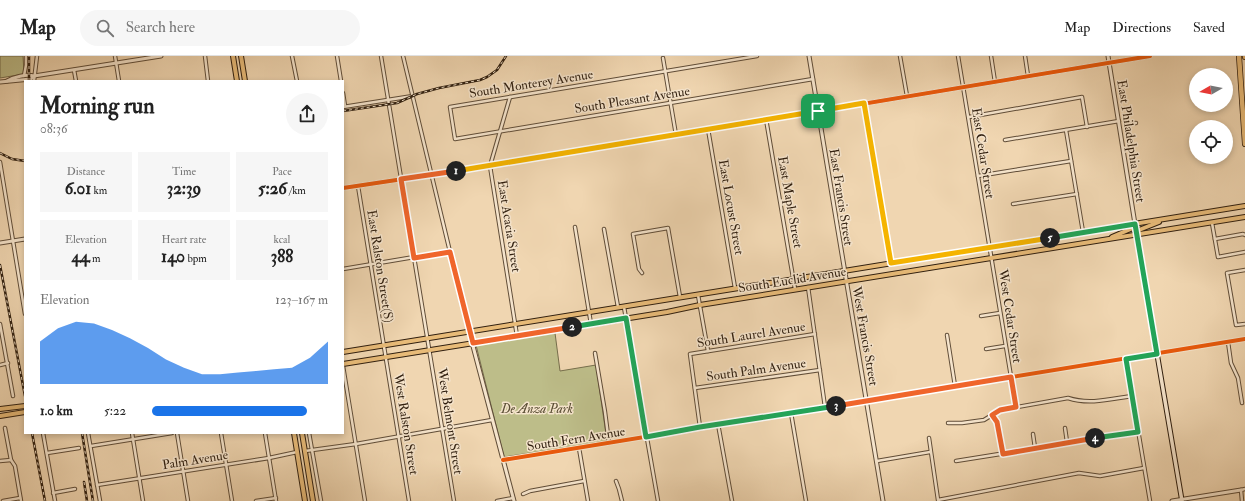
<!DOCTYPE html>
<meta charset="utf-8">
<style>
body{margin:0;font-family:"IM FELL Double Pica",serif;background:#f6f6f6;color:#222;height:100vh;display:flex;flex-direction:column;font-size:15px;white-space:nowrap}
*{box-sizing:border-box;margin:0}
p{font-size:13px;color:#767676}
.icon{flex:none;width:22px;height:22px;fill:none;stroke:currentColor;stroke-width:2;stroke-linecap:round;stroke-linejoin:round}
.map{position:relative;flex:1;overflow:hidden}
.details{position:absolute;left:24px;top:24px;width:320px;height:354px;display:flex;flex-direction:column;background:#fff;border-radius:0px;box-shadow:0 2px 6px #0003}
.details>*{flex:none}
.needle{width:26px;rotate:261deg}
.buttons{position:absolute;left:1189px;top:12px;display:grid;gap:8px}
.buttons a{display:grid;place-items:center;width:44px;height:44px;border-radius:50%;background:#fff;box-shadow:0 2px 6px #0003;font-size:20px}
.pin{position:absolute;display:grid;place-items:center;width:34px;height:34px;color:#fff;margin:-17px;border-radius:8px;box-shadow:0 2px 6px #0006}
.km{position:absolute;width:20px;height:20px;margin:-10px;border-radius:50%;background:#222;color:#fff;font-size:11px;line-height:20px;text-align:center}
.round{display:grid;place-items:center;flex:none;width:42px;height:42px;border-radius:21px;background:#f6f6f6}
.overview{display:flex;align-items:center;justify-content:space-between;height:68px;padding:0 16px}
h1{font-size:22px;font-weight:700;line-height:30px}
.metrics{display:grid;grid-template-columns:repeat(3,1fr);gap:6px;height:68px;padding:4px 16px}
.metrics div{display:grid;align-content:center;border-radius:0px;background:#f6f6f6;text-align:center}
.metrics b{font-size:17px;font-weight:700}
.metrics small{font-size:11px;font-weight:400}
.metrics p{font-size:11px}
.chart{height:112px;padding:8px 16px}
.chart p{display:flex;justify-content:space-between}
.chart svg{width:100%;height:72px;margin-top:4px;fill:#1a73e8;opacity:.7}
ul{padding:0 16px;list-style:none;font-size:13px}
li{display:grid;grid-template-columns:64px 48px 1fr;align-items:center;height:30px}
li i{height:10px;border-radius:5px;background:#1a73e8}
header{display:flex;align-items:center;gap:24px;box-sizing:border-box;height:56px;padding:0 20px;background:#fff;border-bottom:1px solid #e0e0e0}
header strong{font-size:19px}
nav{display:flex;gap:22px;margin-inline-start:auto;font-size:14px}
.search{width:280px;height:36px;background:#f6f6f6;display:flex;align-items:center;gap:10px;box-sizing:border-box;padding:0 14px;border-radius:22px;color:#767676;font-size:15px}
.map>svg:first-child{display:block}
</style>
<header>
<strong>Map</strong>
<div class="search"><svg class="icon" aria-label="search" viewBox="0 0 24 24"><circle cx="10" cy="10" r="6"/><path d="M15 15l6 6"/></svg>Search here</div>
<nav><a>Map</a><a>Directions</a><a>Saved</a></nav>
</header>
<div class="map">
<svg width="1245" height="445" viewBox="0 0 1245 445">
<rect width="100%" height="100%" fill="#f0d6b1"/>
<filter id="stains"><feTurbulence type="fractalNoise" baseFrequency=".005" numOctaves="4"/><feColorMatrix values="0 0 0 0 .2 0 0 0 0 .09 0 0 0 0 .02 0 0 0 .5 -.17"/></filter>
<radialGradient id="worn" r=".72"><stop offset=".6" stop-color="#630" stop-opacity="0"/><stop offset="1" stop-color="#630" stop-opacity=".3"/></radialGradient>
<g fill="#bdbd89" stroke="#766e4c">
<path d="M0,0H23L24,18L0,22Z"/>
<path d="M555,277L560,315L596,309L607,385L504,401L476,289Z"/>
</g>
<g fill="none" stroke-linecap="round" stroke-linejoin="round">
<g stroke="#604d38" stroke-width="4.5">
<g id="minor">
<path d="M115,0L119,25"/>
<path d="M205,0L208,25"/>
<path d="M292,0L297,25"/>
<path d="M337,0L341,25"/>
<path d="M381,0L454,445"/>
<path d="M403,0L469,275"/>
<path d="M757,0L450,51L455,83L813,23"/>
<path d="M900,0L907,40"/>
<path d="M958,0L1016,351"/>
<path d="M991,0L995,26"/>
<path d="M1025,0L1028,20"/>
<path d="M663,2L676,79"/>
<path d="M74,14L76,25"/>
<path d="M24,20L26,9V0"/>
<path d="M34,25L37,0"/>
<path d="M343,37L345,50"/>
<path d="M510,41L490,110L517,280"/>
<path d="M864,47L891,207"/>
<path d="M343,51L413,40"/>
<path d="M969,61L1082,41L1087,71"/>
<path d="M766,63L795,233"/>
<path d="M1127,68L1136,67"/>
<path d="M708,73L735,232"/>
<path d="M1066,74L1083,176"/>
<path d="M1005,84L1119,65"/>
<path d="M0,106L25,258"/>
<path d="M978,120L1071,105"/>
<path d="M358,130L409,445"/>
<path d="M1013,148L1077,138"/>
<path d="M1212,167L1218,201L1245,196"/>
<path d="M575,171L591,268"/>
<path d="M604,173L618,251"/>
<path d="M1215,183L1243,178L1245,179"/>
<path d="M343,213L450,195"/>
<path d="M1245,214L1227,217L1236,269L1245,268"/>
<path d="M642,217L639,213L633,178L668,172L680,241"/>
<path d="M808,231L825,351"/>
<path d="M698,239L708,295"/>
<path d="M624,251L658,445"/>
<path d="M981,260L1000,257"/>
<path d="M0,268L13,340"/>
<path d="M947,279L955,330"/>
<path d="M1228,286L1231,307L1238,322L1242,347"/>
<path d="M986,293L1005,290"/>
<path d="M595,297L605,356L609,387"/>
<path d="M1126,303L1150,445"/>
<path d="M0,309L8,307"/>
<path d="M343,310L365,445"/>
<path d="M695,332L820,314"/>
<path d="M791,357L806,445"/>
<path d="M992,359L997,366L1003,397"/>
<path d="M948,367H962L984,364L1000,354L1068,342C1089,349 1111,343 1132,340"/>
<path d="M718,368L732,445"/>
<path d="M700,371L690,298L815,278"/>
<path d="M5,372L11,404L15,410L21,445"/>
<path d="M1065,372L1067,386"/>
<path d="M43,377L55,445"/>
<path d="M88,377L100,445"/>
<path d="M132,377L143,445"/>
<path d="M177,377L188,445"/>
<path d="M221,377L232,445"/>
<path d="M265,377L276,445"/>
<path d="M309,377L321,445"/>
<path d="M1033,378L1035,392"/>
<path d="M929,382L938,444L1079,417L1100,420L1144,412"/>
<path d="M91,390L172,377"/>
<path d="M579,392L588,445"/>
<path d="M305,395L356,388L492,364"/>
<path d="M47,397L79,392"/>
<path d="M503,404L1245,283"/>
<path d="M0,405L11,404"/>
<path d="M877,405L930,396"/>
<path d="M956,405L1138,376"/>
<path d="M616,425L619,433L622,445"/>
<path d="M97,429L269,402L297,396"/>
<path d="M53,437L75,433"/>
<path d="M523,438L530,435L584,425"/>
<path d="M3,445L20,442"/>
<path d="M256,445L276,442"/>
<path d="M497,445L513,442"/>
<path d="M1242,445L1241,434L1245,433"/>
</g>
</g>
<g stroke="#604d38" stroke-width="5">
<g id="tertiary">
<path d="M809,0L883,445"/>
<path d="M1108,0L1135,168"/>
<path d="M7,25C14,21 26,18 34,20L161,0"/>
<path d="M0,26L31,23L34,20"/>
<path d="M343,132L490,110L1150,0"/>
<path d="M0,187L25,183"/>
<path d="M469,275L514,445"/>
<path d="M1172,445L1241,434"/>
</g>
</g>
<g stroke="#301f0f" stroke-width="5.5">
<path id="secondary" d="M1135,168L1182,445"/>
</g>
<g stroke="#301f0f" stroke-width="6">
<g id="primary">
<path d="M233,0L237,25"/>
<path d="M241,0L245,25"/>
<path d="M1137,178L1139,174L1159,166"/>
<path d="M1112,181L1133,172L1135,168"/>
<path d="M343,296L1245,150"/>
<path d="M343,308L667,256L700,249L1245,161"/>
<path d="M0,353L25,350"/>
<path d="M0,360L25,356"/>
<path d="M294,377L305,445"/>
<path d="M302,377L313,445"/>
</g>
</g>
<g stroke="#301f0f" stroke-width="6">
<g id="motorway">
<path d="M1239,0L1245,88"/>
<path d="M1245,0V1"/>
</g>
</g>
<use href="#minor" stroke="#f5e4cc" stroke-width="2.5"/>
<use href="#tertiary" stroke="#f5e4cc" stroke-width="3"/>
<use href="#secondary" stroke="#f5e4cc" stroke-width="3.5"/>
<use href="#primary" stroke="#e8bb78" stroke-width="4"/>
<use href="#motorway" stroke="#e8bb78" stroke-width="4.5"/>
<g stroke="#301f0f" stroke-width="2.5">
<g id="rail">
<path d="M29,25V0"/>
<path d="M343,55L397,47L417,38L439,32L480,24L487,21L497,14L506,0"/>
<path d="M0,97L12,103L25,105"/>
<path d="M0,209L25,340"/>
<path d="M32,377L45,445"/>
<path d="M82,377L93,445"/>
<path d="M84,426L87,445"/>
</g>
</g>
<use href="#rail" stroke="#f5e4cc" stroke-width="1" stroke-dasharray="3" stroke-linecap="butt"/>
<g stroke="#f5e4cc" stroke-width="6">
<g id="cycleway">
<path d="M343,132L490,110L1150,0"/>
<path d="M503,404L1245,283"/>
</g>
</g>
<use href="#cycleway" stroke="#e8590c" stroke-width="4"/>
</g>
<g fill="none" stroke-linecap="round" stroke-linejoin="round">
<g stroke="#fff" stroke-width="8">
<path id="split-1" d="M456,115L818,55"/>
</g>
<g stroke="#fff" stroke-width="8">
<path id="split-2" d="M456,115L401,123L414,202L450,196L473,287L572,271"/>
</g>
<g stroke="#fff" stroke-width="8">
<path id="split-3" d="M572,271L626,262L646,381L700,371L836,350"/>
</g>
<g stroke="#fff" stroke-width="8">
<path id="split-4" d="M836,350L1011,321L1016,351L1000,354L992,359L997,366L1003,398L1095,382"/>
</g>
<g stroke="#fff" stroke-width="8">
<path id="split-5" d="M1050,182L1135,168L1157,298L1126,303L1138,376L1095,382"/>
</g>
<g stroke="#fff" stroke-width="8">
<path id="split-6" d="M818,55L864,47L891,207L1050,182"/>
</g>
<use href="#split-1" stroke="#f5b400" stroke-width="5"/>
<use href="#split-2" stroke="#f0652b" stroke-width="5"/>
<use href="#split-3" stroke="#22a559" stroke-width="5"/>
<use href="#split-4" stroke="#f0652b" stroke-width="5"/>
<use href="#split-5" stroke="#22a559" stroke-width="5"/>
<use href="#split-6" stroke="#f5b400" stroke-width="5"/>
</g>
<g text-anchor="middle" stroke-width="3" stroke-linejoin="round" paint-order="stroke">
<g font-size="13" fill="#301f0f" stroke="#f5e4cc">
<text transform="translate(531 27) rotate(-9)" y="5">South Monterey Avenue</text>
<text transform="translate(632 43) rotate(-9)" y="5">South Pleasant Avenue</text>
<text transform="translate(1132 85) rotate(81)" y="5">East Philadelphia Street</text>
<text transform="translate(984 97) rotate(81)" y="5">East Cedar Street</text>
<text transform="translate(842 141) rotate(81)" y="5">East Francis Street</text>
<text transform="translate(791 146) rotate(80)" y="5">East Maple Street</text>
<text transform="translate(732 151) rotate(80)" y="5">East Locust Street</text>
<text transform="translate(510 170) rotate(81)" y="5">East Acacia Street</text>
<text transform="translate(381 210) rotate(81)" y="5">East Ralston Street(S)</text>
<text transform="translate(792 223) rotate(-9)" y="5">South Euclid Avenue</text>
<text transform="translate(1011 260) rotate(81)" y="5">West Cedar Street</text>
<text transform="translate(751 278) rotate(-9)" y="5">South Laurel Avenue</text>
<text transform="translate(866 280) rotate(80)" y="5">West Francis Street</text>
<text transform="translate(756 313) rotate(-8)" y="5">South Palm Avenue</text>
<text transform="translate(451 365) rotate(81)" y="5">West Belmont Street</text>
<text transform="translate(407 368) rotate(81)" y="5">West Ralston Street</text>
<text transform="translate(576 382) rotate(-9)" y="5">South Fern Avenue</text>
<text transform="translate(195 403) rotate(-9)" y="5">Palm Avenue</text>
</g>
<g font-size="13" font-style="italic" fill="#5a4e34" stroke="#f5e4cc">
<text x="537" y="357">De Anza Park</text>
</g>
</g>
<rect width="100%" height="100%" filter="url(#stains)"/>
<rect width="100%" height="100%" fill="url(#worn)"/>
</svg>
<div class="buttons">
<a><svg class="needle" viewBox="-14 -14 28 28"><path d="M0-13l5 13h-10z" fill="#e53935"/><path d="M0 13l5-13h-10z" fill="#767676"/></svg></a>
<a><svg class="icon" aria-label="locate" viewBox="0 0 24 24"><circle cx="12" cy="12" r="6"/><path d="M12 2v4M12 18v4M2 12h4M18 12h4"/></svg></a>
</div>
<div class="pin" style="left:818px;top:55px;background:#1e9e55"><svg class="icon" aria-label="arrive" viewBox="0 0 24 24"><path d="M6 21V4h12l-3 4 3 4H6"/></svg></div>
<b class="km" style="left:456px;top:115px">1</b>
<b class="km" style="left:572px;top:271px">2</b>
<b class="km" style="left:836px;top:350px">3</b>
<b class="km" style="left:1095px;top:382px">4</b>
<b class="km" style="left:1050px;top:182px">5</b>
<section class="details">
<div class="overview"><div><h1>Morning run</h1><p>08:36</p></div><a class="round"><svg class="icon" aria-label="share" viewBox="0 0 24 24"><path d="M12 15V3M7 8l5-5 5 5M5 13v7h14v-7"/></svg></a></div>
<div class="metrics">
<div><p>Distance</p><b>6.01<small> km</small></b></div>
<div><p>Time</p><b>32:39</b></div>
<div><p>Pace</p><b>5:26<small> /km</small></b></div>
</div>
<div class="metrics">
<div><p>Elevation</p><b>44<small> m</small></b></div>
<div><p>Heart rate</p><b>140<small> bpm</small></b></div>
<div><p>kcal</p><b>388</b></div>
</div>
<div class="chart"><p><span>Elevation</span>123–167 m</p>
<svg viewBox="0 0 160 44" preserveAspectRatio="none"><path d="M0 44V18L10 10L20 6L30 7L40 11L50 16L60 22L70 29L80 34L90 38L100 38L110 37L120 36L130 35L140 34L150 28L160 18V44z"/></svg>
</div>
<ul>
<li><b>1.0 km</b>5:22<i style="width:88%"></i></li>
</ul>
</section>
</div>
